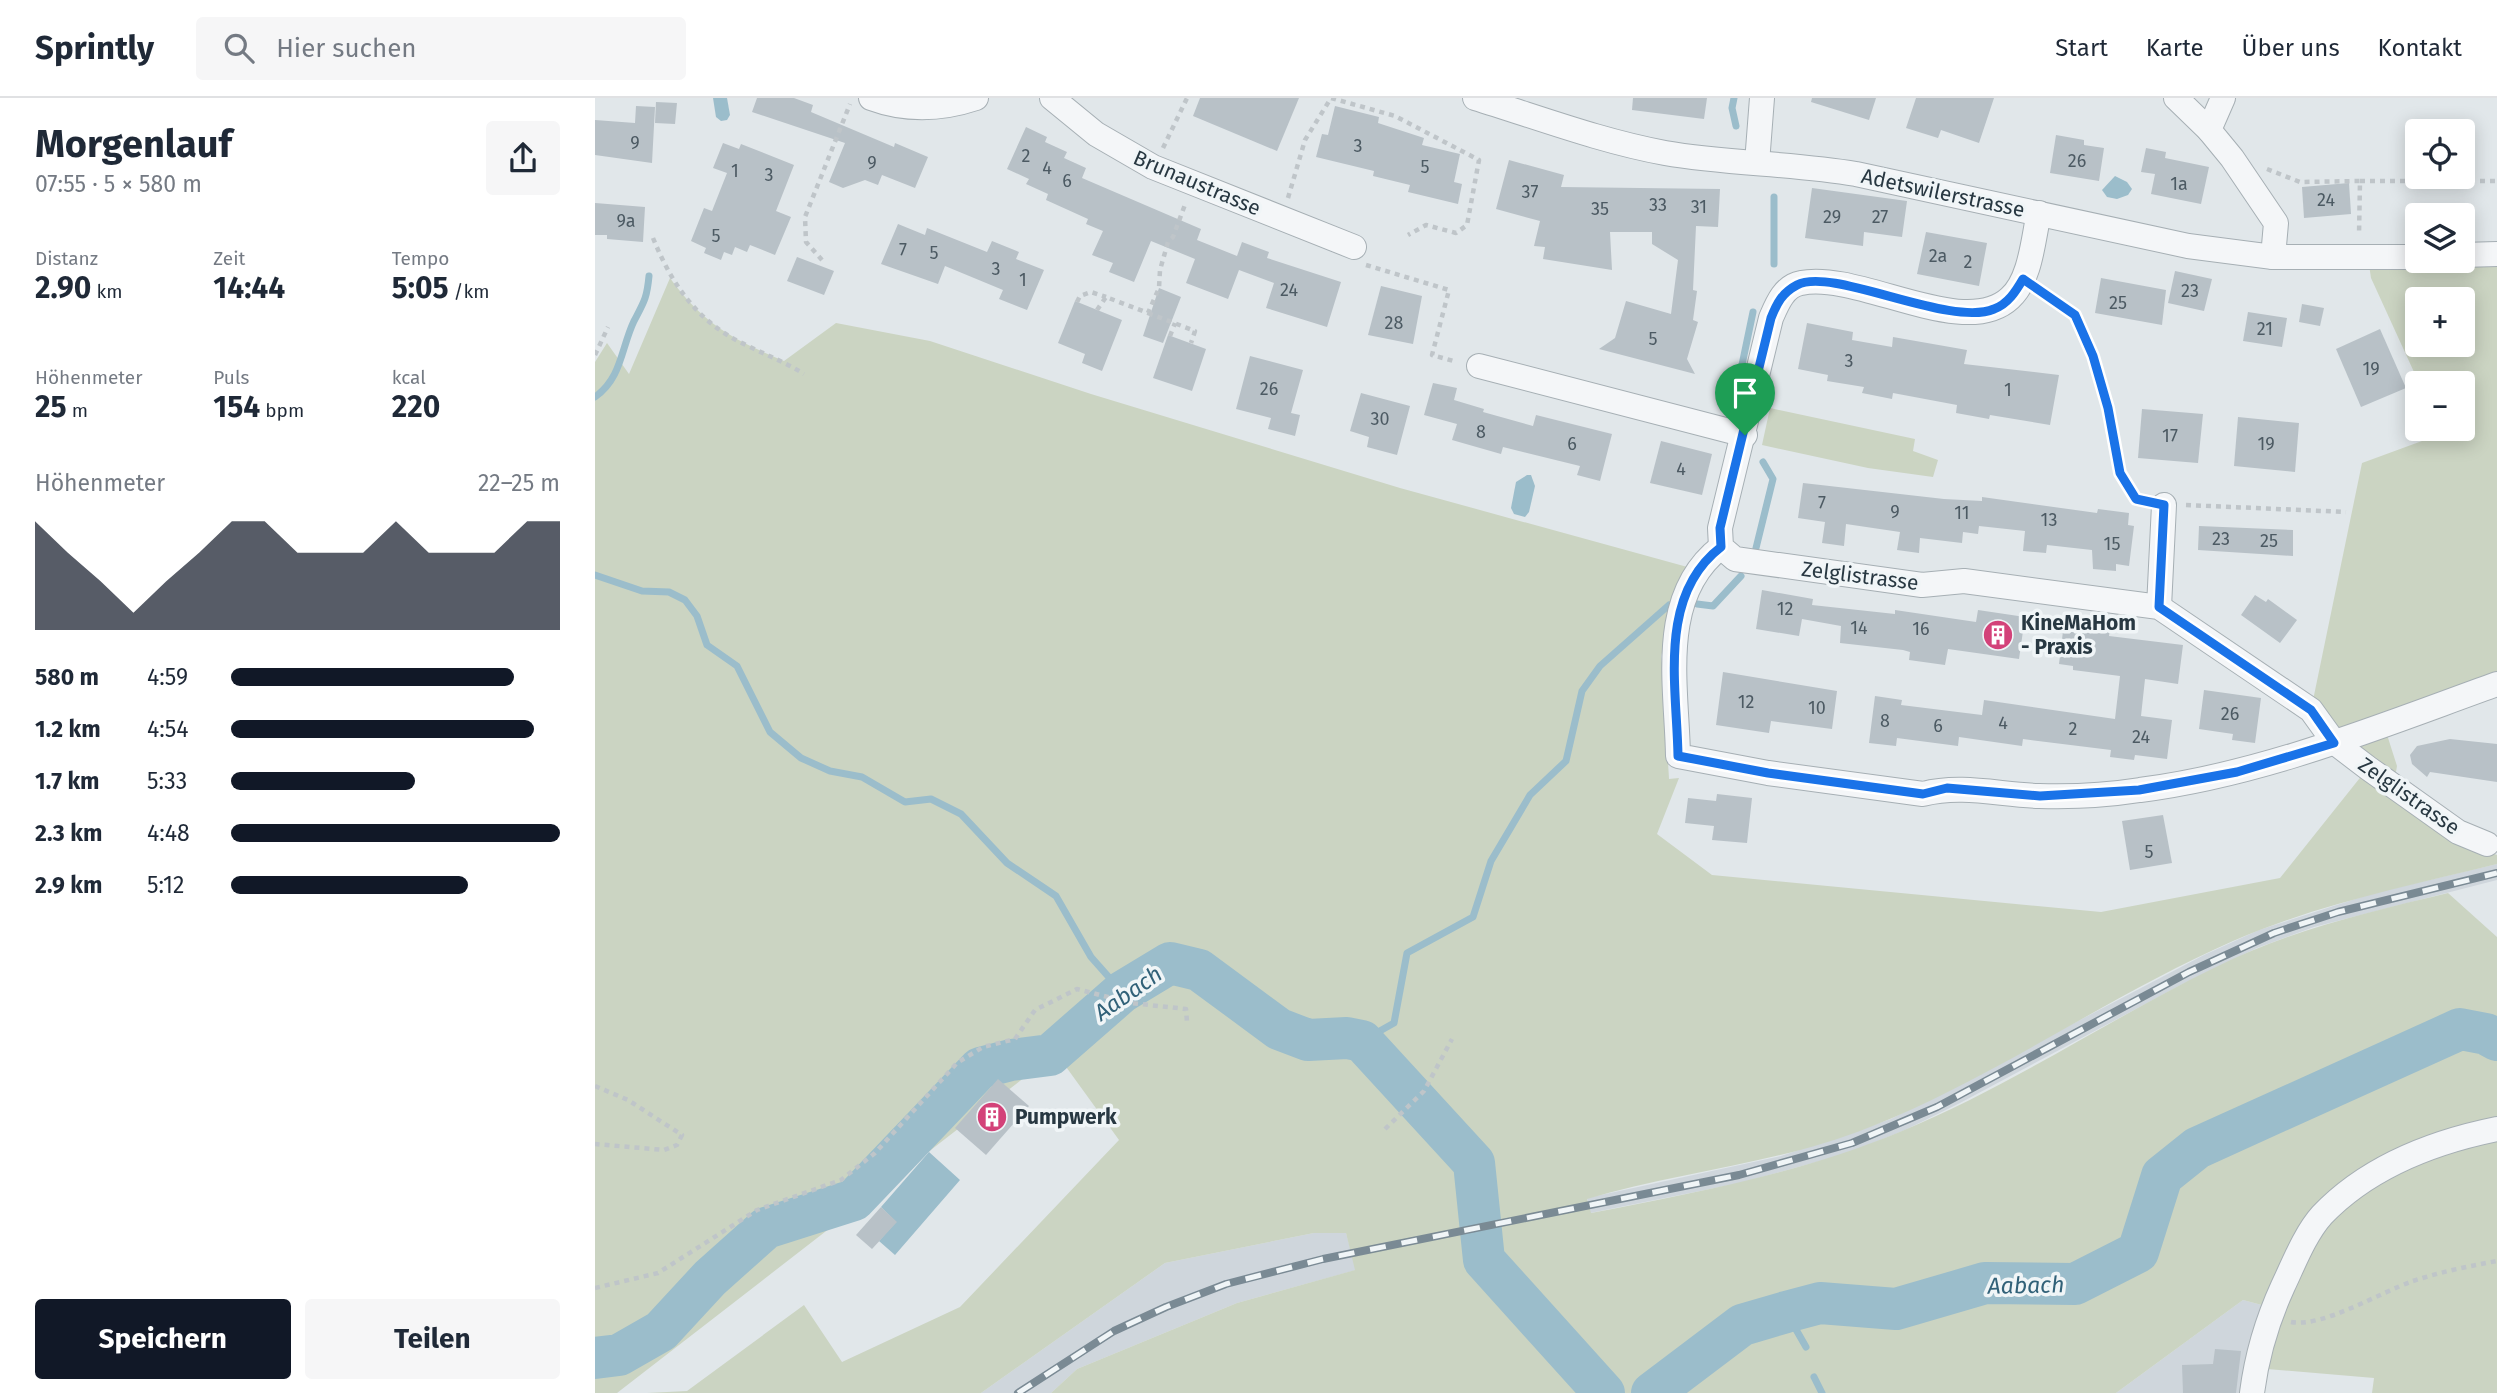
<!DOCTYPE html>
<html lang="de">
<meta charset="utf-8">
<style>
body{margin:0;font-family:"Fira Sans",sans-serif;background:#f6f6f7;color:#1f2937;height:100vh;display:flex;flex-direction:column;font-size:26px;white-space:nowrap}
*{box-sizing:border-box;margin:0}
p{font-size:23px;color:#747a83}
.icon{flex:none;width:38px;height:38px;fill:none;stroke:currentColor;stroke-width:2;stroke-linecap:round;stroke-linejoin:round}
.map{position:relative;flex:1;overflow:hidden}
.sheet{display:flex;flex-direction:column;background:#fff;width:595px}
.sheet>*{flex:none}
.buttons{position:absolute;left:1810px;top:21px;display:grid;gap:14px}
.buttons a{display:grid;place-items:center;width:70px;height:70px;border-radius:7px;background:#fff;box-shadow:0 4px 18px #0003;font-size:35px}
.pin{position:absolute;display:grid;place-items:center;width:60px;height:60px;color:#fff;margin:-72px -30px;border-radius:50% 50% 50% 0;rotate:-45deg;box-shadow:0 0 7px #0007}
.pin .icon{rotate:45deg}
.round{display:grid;place-items:center;flex:none;width:74px;height:74px;border-radius:7px;background:#f6f6f7}
.headline{display:flex;align-items:center;justify-content:space-between;height:119px;padding:0 35px}
h1{font-size:38px;font-weight:700;line-height:52px}
.figures{display:grid;grid-template-columns:repeat(3,1fr);gap:10px;height:119px;padding:7px 35px}
.figures div{display:grid;align-content:center}
.figures b{font-size:30px;font-weight:700}
.figures small{font-size:19px;font-weight:400}
.figures p{font-size:19px}
.chart{height:196px;padding:14px 35px}
.chart p{display:flex;justify-content:space-between}
.chart svg{width:100%;height:126px;margin-top:7px;fill:#111827;opacity:.7}
.primary-button{display:flex;gap:14px;margin-top:auto;padding:14px 35px}
.primary-button a{flex:1;height:80px;border-radius:7px;background:#111827;color:#fff;font-size:28px;font-weight:700;line-height:80px;text-align:center}
.primary-button a+a{background:#f6f6f7;color:#1f2937}
ul{padding:0 35px;list-style:none;font-size:23px}
li{display:grid;grid-template-columns:112px 84px 1fr;align-items:center;height:52px}
li i{height:18px;border-radius:9px;background:#111827}
header{display:flex;align-items:center;gap:42px;box-sizing:border-box;height:98px;padding:0 35px;background:#fff;border-bottom:2px solid #e0e1e3}
header strong{font-size:33px}
nav{display:flex;gap:38px;margin-inline-start:auto;font-size:24px}
.search{width:490px;height:63px;background:#f6f6f7;display:flex;align-items:center;gap:18px;box-sizing:border-box;padding:0 24px;border-radius:7px;color:#747a83;font-size:26px}
main{display:flex;flex:1;min-height:0}
.map>svg:first-child{display:block}
</style>
<header>
<strong>Sprintly</strong>
<div class="search"><svg class="icon" aria-label="search" viewBox="0 0 24 24"><circle cx="10" cy="10" r="6"/><path d="M15 15l6 6"/></svg>Hier suchen</div>
<nav><a>Start</a><a>Karte</a><a>Über uns</a><a>Kontakt</a></nav>
</header>
<main>
<section class="sheet">
<div class="headline"><div><h1>Morgenlauf</h1><p>07:55 · 5 × 580 m</p></div><a class="round"><svg class="icon" aria-label="share" viewBox="0 0 24 24"><path d="M12 15V3M7 8l5-5 5 5M5 13v7h14v-7"/></svg></a></div>
<div class="figures">
<div><p>Distanz</p><b>2.90<small> km</small></b></div>
<div><p>Zeit</p><b>14:44</b></div>
<div><p>Tempo</p><b>5:05<small> /km</small></b></div>
</div>
<div class="figures">
<div><p>Höhenmeter</p><b>25<small> m</small></b></div>
<div><p>Puls</p><b>154<small> bpm</small></b></div>
<div><p>kcal</p><b>220</b></div>
</div>
<div class="chart"><p><span>Höhenmeter</span>22–25 m</p>
<svg viewBox="0 0 160 44" preserveAspectRatio="none"><path d="M0 44V6L10 17L20 27L30 38L40 27L50 17L60 6L70 6L80 17L90 17L100 17L110 6L120 17L130 17L140 17L150 6L160 6V44z"/></svg>
</div>
<ul>
<li><b>580 m</b>4:59<i style="width:86%"></i></li>
<li><b>1.2 km</b>4:54<i style="width:92%"></i></li>
<li><b>1.7 km</b>5:33<i style="width:56%"></i></li>
<li><b>2.3 km</b>4:48<i style="width:100%"></i></li>
<li><b>2.9 km</b>5:12<i style="width:72%"></i></li>
</ul>
<div class="primary-button"><a>Speichern</a><a>Teilen</a></div>
</section>
<div class="map">
<svg width="1902" height="1295" viewBox="0 0 1902 1295">
<rect width="100%" height="100%" fill="#e1e7ea"/>
<g fill="#cfd6dc">
<path d="M1902,766V782L1719,829L1662,850L1584,888L1365,1005L1310,1032L1251,1056L1145,1085L995,1115L992,1100L1186,1058L1296,1021L1609,857L1664,832L1779,795Z"/>
<path d="M719,1135H751L761,1172L642,1205L482,1271L456,1295H386L570,1165Z"/>
<path d="M1648,1202L1678,1210L1657,1295H1521Z"/>
</g>
<g fill="#cbd4c2" fill-rule="evenodd">
<path d="M1902,156V579L1787,621L1802,668L1797,697L1858,741L1902,757V766C1813,788 1723,806 1638,843C1513,898 1401,979 1275,1029C1183,1066 1086,1073 992,1101L996,1115C1102,1094 1207,1075 1307,1033C1416,988 1516,920 1621,869C1695,832 1774,814 1853,795L1902,839V1295H1777L1779,1280L1660,1270L1678,1210L1648,1202L1521,1295H456L482,1271L642,1205L760,1172L751,1135H719L570,1165L386,1295H52L92,1293L209,1207L247,1264L365,1209L524,1042L461,955L22,1295H0V264L12,245L34,276L75,180C108,226 139,242 189,263L241,225L335,243L496,296L805,390L1096,470L1082,503L1066,558L1075,629L1071,630L1074,681L1084,680L1062,736L1117,777L1506,814L1685,780L1772,671L1716,612L1767,365L1846,336L1844,331H1867V285H1824L1776,180L1773,160L1867,163ZM1822,201H1867V247H1822Z"/>
<path d="M1175,310L1320,341L1318,353L1343,362L1338,379L1273,370L1167,347Z"/>
</g>
<g fill="#9bbdcb">
<path d="M118,0H132L135,17L132,22L126,23L121,19Z"/>
<path d="M1520,78L1532,84L1537,91L1533,97L1522,101L1512,99L1507,92Z"/>
<path d="M932,377H936L940,388L934,414L930,419L919,416L916,410L921,384Z"/>
<path d="M334,1054L365,1082L300,1157L284,1143L301,1124L286,1109Z"/>
</g>
<g fill="none" stroke-linecap="round" stroke-linejoin="round">
<g stroke="#9bbdcb" stroke-width="7">
<path d="M1139,0L1137,10L1141,28"/>
<path d="M1179,166V99"/>
<path d="M0,299C27,280 26,250 39,223C49,204 52,200 54,178"/>
<path d="M1138,310L1158,214"/>
<path d="M1161,450L1178,381L1168,364"/>
<path d="M0,477L47,493L74,494L90,502L102,518L112,547L142,568L175,634L206,660L235,673L267,679L310,704L336,701L366,716L412,765L461,798L496,859L527,894"/>
<path d="M1102,506L1118,508L1146,478"/>
<path d="M767,943L799,925L812,855L878,819L896,763L935,697L971,663L987,593L1005,568L1074,507"/>
<path d="M1191,1214L1211,1249"/>
<path d="M1219,1279L1227,1295"/>
</g>
<g stroke="#9bbdcb" stroke-width="42">
<path d="M0,1260L24,1257L66,1233L115,1180L171,1130L259,1102L385,970L416,962L455,957L527,894L575,865L604,872L684,931L713,942L752,940L767,943L879,1065L889,1162L1009,1295"/>
<path d="M1057,1295L1147,1227L1191,1214L1225,1205L1301,1211L1390,1185L1480,1186L1543,1154L1567,1078L1602,1050L1865,931L1891,936L1902,942"/>
</g>
</g>
<g fill="#b8c1c7">
<path d="M162,0H199L218,7L216,14L299,49L300,45L333,59L320,90L287,77L283,87L270,82L248,90L234,84L250,45L157,14Z"/>
<path d="M605,0H704L682,53L598,18Z"/>
<path d="M1038,0H1112L1109,21L1037,12Z"/>
<path d="M1217,0H1281L1274,22L1216,4Z"/>
<path d="M1321,0H1399L1384,45L1346,32L1343,40L1311,30Z"/>
<path d="M61,4L82,5L80,26L60,25Z"/>
<path d="M41,8L60,9L57,65L0,57V22L40,25Z"/>
<path d="M740,8L784,19L783,25L829,40L827,47L865,56L859,84L867,86L863,106L813,94L815,87L778,78L779,73L721,59L727,36L733,37Z"/>
<path d="M431,29L452,39L450,44L472,54L469,60L491,70L487,80L606,131L602,142L642,158L647,144L674,154L672,160L746,184L732,229L671,210L679,185L644,172L633,201L591,185L600,161L556,143L539,184L514,174L518,165L497,157L508,133L491,126L493,121L451,102L453,96L431,86L434,81L412,71Z"/>
<path d="M1461,37L1489,42V47L1509,50L1504,83L1455,75Z"/>
<path d="M128,45L144,51L146,46L199,67L181,113L196,119L180,157L155,147L152,154L140,149L137,157L129,154L126,162L109,155L111,150L96,143L109,110L117,113L132,75L118,70Z"/>
<path d="M1551,50L1571,54L1570,60L1614,69L1606,106L1556,96L1560,76L1546,74Z"/>
<path d="M914,62L969,77L966,89L1125,91L1123,129L1101,128L1098,192L1102,193L1098,222L1103,224L1092,261L1100,276L1004,251L1020,240L1031,203L1076,216L1083,162L1057,146V134H1015L1017,172L948,161L950,149L939,148L945,123L901,111Z"/>
<path d="M1754,85L1756,116L1709,120L1707,89Z"/>
<path d="M1217,90L1312,103L1307,139L1269,134L1268,148L1210,140Z"/>
<path d="M0,105L50,109L48,144L12,141V137H0Z"/>
<path d="M303,126L330,137L332,130L392,154L397,143L424,154L421,161L449,172L432,212L404,201L408,192L350,168L343,186L286,166Z"/>
<path d="M1331,134L1392,145L1384,188L1322,176Z"/>
<path d="M202,159L239,173L229,197L192,183Z"/>
<path d="M1580,173L1617,181L1609,213L1573,205Z"/>
<path d="M1506,180L1571,192L1567,227L1500,215Z"/>
<path d="M786,188L827,198L818,246L773,237Z"/>
<path d="M564,190L586,199L568,245L548,238Z"/>
<path d="M480,203L527,222L507,273L487,265L490,256L463,245Z"/>
<path d="M1707,206L1729,210L1725,228L1704,224Z"/>
<path d="M1653,214L1692,220L1687,249L1648,243Z"/>
<path d="M1212,225L1258,234L1257,242L1297,249L1298,239L1372,252L1369,266L1464,277L1455,327L1395,317L1394,321L1361,315L1362,307L1298,295L1297,301L1267,295L1269,289L1232,283L1233,277L1203,271Z"/>
<path d="M1785,231L1811,290L1766,309L1741,251Z"/>
<path d="M573,237L611,251L597,293L558,280Z"/>
<path d="M655,258L708,272L696,315L705,317L700,338L673,331L676,320L641,311Z"/>
<path d="M838,285L862,290L859,302L889,311L888,314L938,328L941,317L1017,336L1005,383L982,377L985,368L908,349L906,356L857,342L862,326L829,317Z"/>
<path d="M766,295L815,308L802,357L772,349L774,339L755,333Z"/>
<path d="M1547,311L1608,316L1603,365L1543,360Z"/>
<path d="M1643,319L1704,325L1700,374L1639,368Z"/>
<path d="M1066,343L1117,356L1107,397L1055,385Z"/>
<path d="M1208,385L1349,401L1387,403V399L1502,415L1503,411L1534,415L1533,427L1539,428L1534,468L1521,466V473L1498,471L1497,452L1452,447L1451,455L1428,453L1430,433L1384,428L1383,436L1368,434L1367,445L1325,440L1324,455L1302,452L1305,434L1251,426L1249,448L1227,445L1230,424L1203,420Z"/>
<path d="M1604,428L1698,432V458L1603,452Z"/>
<path d="M1167,492L1218,501L1217,507L1300,516V512L1381,524L1383,512L1430,519L1424,561L1353,551L1350,567L1314,562L1315,554L1308,552L1245,545L1246,528L1207,521L1204,538L1161,531Z"/>
<path d="M1660,497L1671,504L1673,501L1702,522L1685,545L1646,517Z"/>
<path d="M1469,525L1515,531L1514,538L1588,547L1583,586L1550,581L1546,618L1577,622L1572,661L1540,657L1539,662L1515,659L1516,652L1428,641L1427,648L1364,639L1363,648L1302,640L1301,648L1274,645L1280,598L1307,602L1306,607L1387,617L1389,602L1520,621L1525,578L1478,572V568L1464,566Z"/>
<path d="M1128,574L1242,593L1237,631L1176,623L1174,635L1121,627Z"/>
<path d="M1609,592L1666,600L1660,645L1637,642L1638,636L1604,631Z"/>
<path d="M1855,641L1902,646V684L1835,674L1832,679L1817,666L1815,657L1822,648Z"/>
<path d="M1122,696L1157,700L1152,745L1117,742L1119,728L1090,725L1093,700L1121,703Z"/>
<path d="M1568,717L1577,765L1535,772L1527,723Z"/>
<path d="M403,981L434,1008L391,1057L360,1030Z"/>
<path d="M286,1109L302,1124L277,1151L261,1137Z"/>
<path d="M1620,1251L1646,1253L1641,1295H1588L1587,1267L1618,1266Z"/>
</g>
<g fill="none" stroke-linecap="round" stroke-linejoin="round">
<g stroke="#a6afb4" stroke-width="26">
<g id="minor">
<path d="M276,0C311,13 345,12 381,0"/>
<path d="M457,0L501,36L558,69L759,149"/>
<path d="M880,0C942,19 1005,43 1070,55C1133,66 1197,65 1261,76L1593,148L1678,159H1822"/>
<path d="M1581,0L1614,32L1637,60L1681,125L1678,159"/>
<path d="M1614,32L1628,0"/>
<path d="M1162,65L1167,0"/>
<path d="M1444,115C1438,141 1436,181 1415,200C1369,243 1264,173 1206,185C1189,188 1182,206 1176,220L1125,430L1126,449L1140,461L1327,487L1369,483L1564,509L1716,612L1739,644L1773,670L1863,734L1892,746"/>
<path d="M1867,157L1902,156"/>
<path d="M884,268L1150,337"/>
<path d="M1126,449C1062,498 1082,589 1083,658L1173,675L1328,696C1367,686 1405,697 1444,698C1477,699 1513,697 1545,692C1669,676 1785,628 1902,586"/>
<path d="M1564,509L1569,407"/>
<path d="M1657,1295C1662,1256 1672,1223 1688,1188C1699,1165 1710,1136 1727,1117C1773,1069 1838,1044 1902,1031"/>
</g>
</g>
<g stroke="#bfc5c9" stroke-width="4.5" stroke-dasharray="5 5" stroke-linecap="butt">
<path d="M568,50L592,0"/>
<path d="M1672,71L1705,84L1765,83L1764,137"/>
<path d="M1765,83H1902"/>
<path d="M693,100L710,42L736,0L800,18L884,62L872,127L861,135L831,127L813,137"/>
<path d="M58,140C77,187 103,225 151,247C171,257 190,264 209,276"/>
<path d="M227,162L211,144L210,119L255,6"/>
<path d="M771,167L854,192L837,257L862,264"/>
<path d="M1446,193L1480,217L1498,258L1513,310L1525,375L1541,401L1547,402"/>
<path d="M482,204L485,198L496,194L511,199"/>
<path d="M502,212L511,199L553,215L564,190L565,172L573,144L578,139L591,104"/>
<path d="M553,215L600,233L596,245"/>
<path d="M575,238L580,225"/>
<path d="M0,257L13,229"/>
<path d="M1591,407L1751,414"/>
<path d="M0,988L33,1002L87,1037L82,1047L69,1052L0,1046"/>
<path d="M790,1031L829,993L857,941"/>
<path d="M0,1190L63,1175L162,1112L246,1082L280,1055L362,965L388,949L420,941L440,912L482,891L536,905L591,911L592,924"/>
<path d="M1696,1224C1727,1230 1786,1194 1818,1183C1845,1174 1874,1168 1902,1163"/>
</g>
<use href="#minor" stroke="#f4f6f8" stroke-width="24"/>
<g stroke="#7a8a94" stroke-width="8">
<path id="rail" d="M423,1295L519,1233L571,1209L631,1186L728,1161L1144,1077L1257,1045L1342,1009L1594,874L1679,835L1743,814L1902,775"/>
</g>
<use href="#rail" stroke="#f0f5f7" stroke-width="5" stroke-dasharray="16" stroke-linecap="butt"/>
</g>
<g fill="none" stroke-linecap="round" stroke-linejoin="round">
<g stroke="#fff" stroke-width="14">
<path id="route" d="M1428,181L1480,217L1498,258L1513,310L1525,375L1541,401L1569,407L1564,509L1716,612L1739,645L1642,674L1544,692L1445,698L1352,690L1328,696L1173,675L1083,658C1082,589 1062,498 1126,449L1125,430L1176,220C1182,205 1187,195 1202,187C1237,168 1355,230 1399,211C1413,206 1421,193 1428,181Z"/>
</g>
<use href="#route" stroke="#1a73e8" stroke-width="9"/>
</g>
<defs>
<g id="building-disc" transform="scale(1.575)"><circle r="9.5" fill="#d34279" stroke="#f0f5f7"/><path d="M-4-6H4V6H1V3H-1V6H-4ZM-2.5-4.3h1.7v1.8h-1.7ZM.8-4.3h1.7v1.8H.8ZM-2.5-1h1.7V.8h-1.7ZM.8-1h1.7V.8H.8Z" fill="#fff"/></g>
</defs>
<g fill-rule="evenodd">
<use href="#building-disc" x="1403" y="537"/>
<use href="#building-disc" x="397" y="1019"/>
</g>
<g text-anchor="middle" stroke-width="7" stroke-linejoin="round" paint-order="stroke">
<g font-size="18" fill="#4c5a63">
<text x="40" y="51">9</text>
<text x="763" y="54">3</text>
<text x="431" y="64">2</text>
<text x="1482" y="69">26</text>
<text x="277" y="71">9</text>
<text x="830" y="75">5</text>
<text x="452" y="76">4</text>
<text x="140" y="79">1</text>
<text x="174" y="83">3</text>
<text x="472" y="89">6</text>
<text x="1584" y="92">1a</text>
<text x="935" y="100">37</text>
<text x="1731" y="108">24</text>
<text x="1063" y="113">33</text>
<text x="1104" y="115">31</text>
<text x="1005" y="117">35</text>
<text x="1237" y="125">29</text>
<text x="1285" y="125">27</text>
<text x="31" y="129">9a</text>
<text x="121" y="144">5</text>
<text x="308" y="158">7</text>
<text x="339" y="161">5</text>
<text x="1343" y="164">2a</text>
<text x="1373" y="170">2</text>
<text x="401" y="177">3</text>
<text x="428" y="188">1</text>
<text x="694" y="198">24</text>
<text x="1595" y="199">23</text>
<text x="1523" y="211">25</text>
<text x="799" y="231">28</text>
<text x="1670" y="237">21</text>
<text x="1058" y="247">5</text>
<text x="1254" y="269">3</text>
<text x="1776" y="277">19</text>
<text x="674" y="297">26</text>
<text x="1413" y="298">1</text>
<text x="785" y="327">30</text>
<text x="886" y="340">8</text>
<text x="1575" y="344">17</text>
<text x="977" y="352">6</text>
<text x="1671" y="352">19</text>
<text x="1086" y="377">4</text>
<text x="1227" y="411">7</text>
<text x="1300" y="420">9</text>
<text x="1367" y="421">11</text>
<text x="1454" y="428">13</text>
<text x="1626" y="447">23</text>
<text x="1674" y="449">25</text>
<text x="1517" y="452">15</text>
<text x="1190" y="517">12</text>
<text x="1264" y="536">14</text>
<text x="1326" y="537">16</text>
<text x="1151" y="610">12</text>
<text x="1222" y="616">10</text>
<text x="1635" y="622">26</text>
<text x="1290" y="629">8</text>
<text x="1408" y="631">4</text>
<text x="1343" y="634">6</text>
<text x="1478" y="637">2</text>
<text x="1546" y="645">24</text>
<text x="1554" y="760">5</text>
</g>
<g font-size="21" fill="#283842" stroke="#f0f5f7">
<text transform="translate(602 85) rotate(23)" y="7">Brunaustrasse</text>
<text transform="translate(1348 95) rotate(12)" y="7">Adetswilerstrasse</text>
<text transform="translate(1265 478) rotate(7)" y="7">Zelglistrasse</text>
<text transform="translate(1814 698) rotate(35)" y="7">Zelglistrasse</text>
</g>
<g font-size="21" font-weight="bold" fill="#283842" stroke="#f0f5f7" text-anchor="start">
<text x="1426" y="532">KineMaHom<tspan x="1426" dy="24">- Praxis</tspan></text>
<text x="420" y="1026">Pumpwerk</text>
</g>
<g font-size="23" font-style="italic" fill="#316178" stroke="#f0f5f7">
<text transform="translate(533 895) rotate(-35)" y="8">Aabach</text>
<text transform="translate(1431 1187) rotate(-1)" y="8">Aabach</text>
</g>
</g>
</svg>
<div class="buttons">
<a><svg class="icon" aria-label="locate" viewBox="0 0 24 24"><circle cx="12" cy="12" r="6"/><path d="M12 2v4M12 18v4M2 12h4M18 12h4"/></svg></a>
<a><svg class="icon" aria-label="layers" viewBox="0 0 24 24"><path d="M12 4l9 5-9 5-9-5zM3 14l9 5 9-5"/></svg></a>
<a>+</a>
<a>−</a>
</div>
<div class="pin" style="left:1150px;top:337px;background:#1e9e55"><svg class="icon" aria-label="arrive" viewBox="0 0 24 24"><path d="M6 21V4h12l-3 4 3 4H6"/></svg></div>
</div>
</main>
